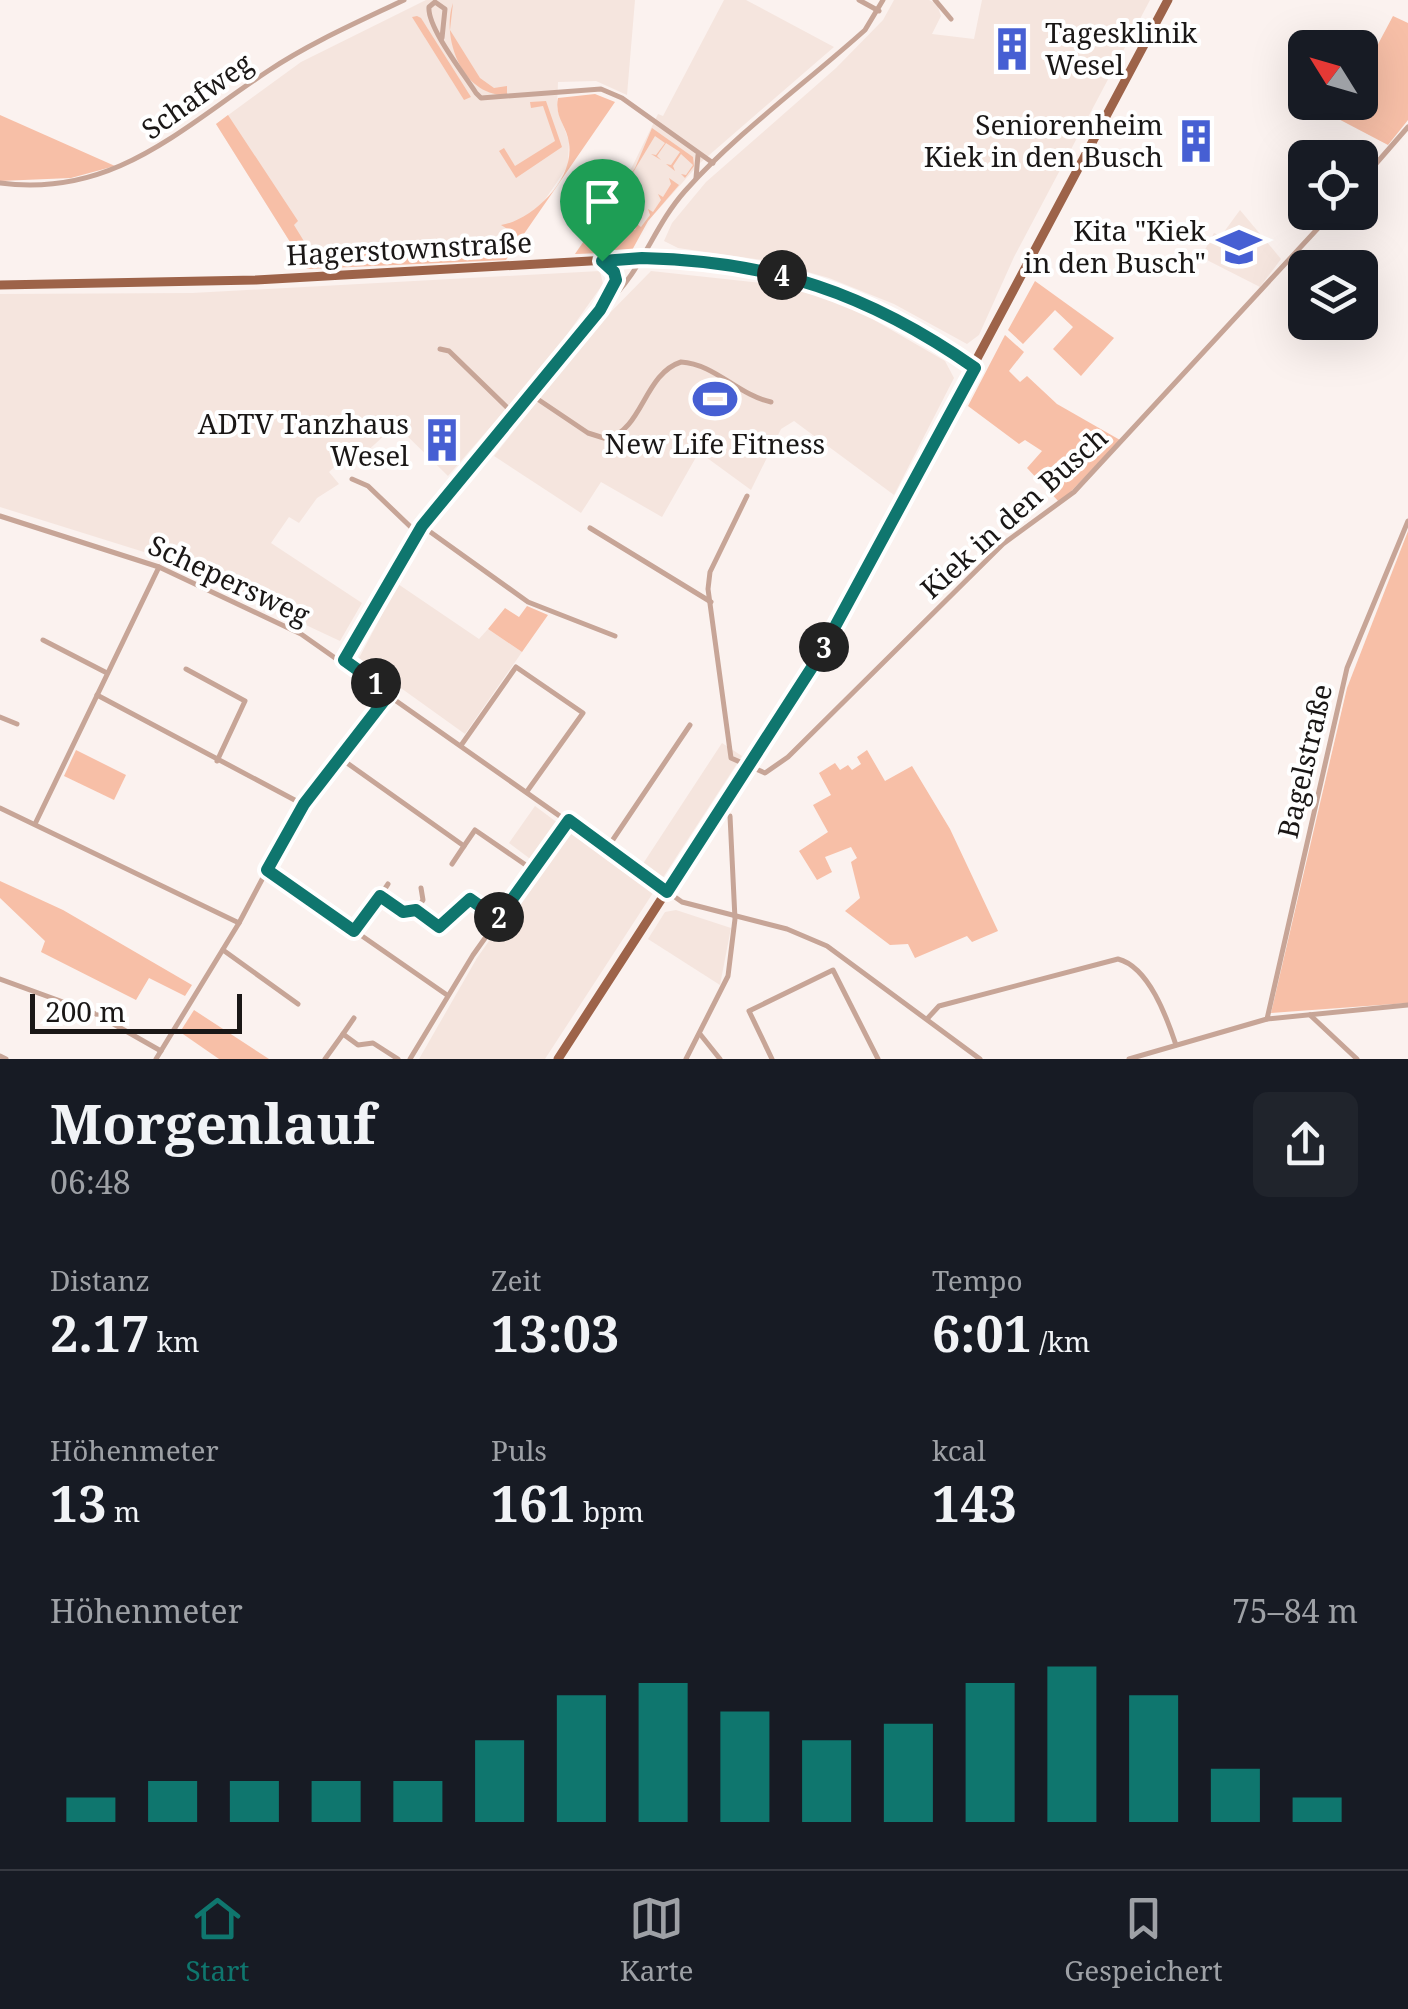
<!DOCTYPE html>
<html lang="de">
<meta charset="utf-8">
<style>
body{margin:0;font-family:"Noto Serif",serif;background:#20242c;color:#f1f3f6;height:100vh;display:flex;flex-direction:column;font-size:38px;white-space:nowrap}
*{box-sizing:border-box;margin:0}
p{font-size:32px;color:#9ea1a6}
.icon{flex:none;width:55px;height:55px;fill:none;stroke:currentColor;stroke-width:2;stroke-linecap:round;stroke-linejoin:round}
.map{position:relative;height:1059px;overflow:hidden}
.panel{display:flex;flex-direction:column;background:#171b24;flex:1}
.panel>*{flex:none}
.needle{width:65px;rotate:307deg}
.controls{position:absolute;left:1288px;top:30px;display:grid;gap:20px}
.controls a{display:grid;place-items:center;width:90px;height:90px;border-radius:15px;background:#171b24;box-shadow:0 10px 40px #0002;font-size:50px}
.scale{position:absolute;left:30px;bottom:25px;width:212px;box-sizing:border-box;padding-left:10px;border:5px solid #1a1716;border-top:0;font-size:28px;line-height:35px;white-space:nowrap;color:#1a1716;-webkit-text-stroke:8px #fff;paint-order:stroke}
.pin{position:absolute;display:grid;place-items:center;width:85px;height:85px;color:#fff;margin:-102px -42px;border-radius:50% 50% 50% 0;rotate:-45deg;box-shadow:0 0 10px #0007}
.pin .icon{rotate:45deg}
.km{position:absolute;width:50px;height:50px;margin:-25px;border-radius:50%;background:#222;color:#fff;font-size:28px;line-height:50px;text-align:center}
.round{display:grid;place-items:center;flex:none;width:105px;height:105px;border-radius:15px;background:#20242c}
.head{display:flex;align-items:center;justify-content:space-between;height:170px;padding:0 50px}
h1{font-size:55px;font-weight:700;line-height:75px}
.figures{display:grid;grid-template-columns:repeat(3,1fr);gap:15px;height:170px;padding:10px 50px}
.figures div{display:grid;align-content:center}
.figures b{font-size:50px;font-weight:700}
.figures small{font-size:28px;font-weight:400}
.figures p{font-size:28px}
.chart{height:280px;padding:20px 50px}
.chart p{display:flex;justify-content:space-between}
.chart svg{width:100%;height:180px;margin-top:10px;stroke:#0f766e;stroke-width:6}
.dock{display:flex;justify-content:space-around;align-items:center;height:140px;border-top:2px solid #363941;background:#171b24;font-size:28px;color:#9ea1a6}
.dock a{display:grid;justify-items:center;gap:5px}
.dock .active{color:#0f766e}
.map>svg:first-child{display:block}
</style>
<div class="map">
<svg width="1408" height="1059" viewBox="0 0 1408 1059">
<rect width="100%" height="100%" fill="#fbf2ef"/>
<g fill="#f5e5de">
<path d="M426,0H635L627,95L596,81L558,82L557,109L569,141L568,166L507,255L307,269L216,124L301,62Z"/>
<path d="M724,0H746L834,47L700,163L648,221L632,250L575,254L632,167L658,114L663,116Z"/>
<path d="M894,0H929L937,4L941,16L932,34L974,39L982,0H1150L1014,257L979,335L967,344L894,304L829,278L769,261L678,248L664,241L672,223L706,182L836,68L883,20Z"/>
<path d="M1240,210L1281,259L1260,287L1201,257L1214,233L1221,236Z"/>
<path d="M600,271L603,284L551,357L448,476L396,425L354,463L346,456L329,472L339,484L317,498L299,523L289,517L271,543L362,603L340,641L160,557L0,507V294L192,293Z"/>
<path d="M651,271L789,286L850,306L945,361L954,378L894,495L794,421L781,429L751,490L699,452L662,517L601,482L581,513L494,456L598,325Z"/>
<path d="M398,584L479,639L488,629L522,652L465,734L359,658Z"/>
<path d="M722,743L742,756L545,1059H419L477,958L541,867L509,843L535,806L633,879Z"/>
<path d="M676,910L731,928L720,985L648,939L665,912Z"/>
</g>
<g fill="#f7bfa7">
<path d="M453,3L450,30L480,78L494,88L507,86V95C462,97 441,37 453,3Z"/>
<path d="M417,16L421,18L471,97L464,100L412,17Z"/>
<path d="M1393,16L1408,23V120L1388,145L1308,103L1360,102V78Z"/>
<path d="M595,94L615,102L506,260L307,269L216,124L228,115L298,221L294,225L310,251L508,238L509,230L501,225C530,221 575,181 569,143C567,126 554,117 558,98Z"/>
<path d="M546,101L562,147L516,178L499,151L504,148L515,166L555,141L543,106L531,108L530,102Z"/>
<path d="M0,115L115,166L71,178L0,181Z"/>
<path d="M652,128L693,157L694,166L685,178L681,174L686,175L693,165L681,154L673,166L675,171L666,164L671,165L680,152L666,143L657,156L661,160L651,154L656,155L665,143L655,136L603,222L617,232L622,225L625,230H635L637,224L641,227L650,215L648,209L653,212L661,200L658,194L663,197L671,184L669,178L679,185L648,221L631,252L575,254L635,168Z"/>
<path d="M1035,281L1114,338L1081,376L1053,349L1073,327L1055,310L1023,344L1008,330Z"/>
<path d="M1005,335L1024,352L1009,371L1020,382L1027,376L1057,404L1120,440L1060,503L1027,468L1042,451L1025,440L1019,444L968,406Z"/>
<path d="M1408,531V1003L1271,1013L1347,688Z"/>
<path d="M527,606L548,615L522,652L488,629L505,608L519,617Z"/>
<path d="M76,750L126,775L114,800L64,776Z"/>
<path d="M867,750L885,781L912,766L950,829L998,931L972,942L967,936L915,958L908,944L890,945L845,911L860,898L851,862L857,858L851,847L825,857L832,872L817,880L799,851L828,832L813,805L831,795L819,773L835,763L840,770L848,765L852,770L861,764L857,757Z"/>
<path d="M0,881L63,910L192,985L185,996L149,978L136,1000L41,952L45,941L0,898Z"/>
<path d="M194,1010L269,1059H219L180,1032Z"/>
</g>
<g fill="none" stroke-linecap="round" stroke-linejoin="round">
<g stroke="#c7a597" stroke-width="5">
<path d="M859,0L879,11"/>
<path d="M935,0L951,19"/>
<path d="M442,38L445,9L435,2L429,7C427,27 464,74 476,93L481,98L601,89L622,98L713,163"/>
<path d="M696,178L698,155"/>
<path d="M1360,182L1408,127"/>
<path d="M0,183C114,198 181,128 268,71C310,43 358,22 404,0"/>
<path d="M606,304C642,272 653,227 685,191C738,132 806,83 865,30L883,0"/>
<path d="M440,349L449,351L516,416"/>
<path d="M533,396L588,433L607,439C643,429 644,374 681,362C715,364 738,395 771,402"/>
<path d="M352,479L368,486L417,533"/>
<path d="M747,496L710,572L708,589L731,758L765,773L788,757L1003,544L1074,492L1333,212"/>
<path d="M0,516L159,567L301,634L682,902L787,929L827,946L980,1059"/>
<path d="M422,526L528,602L615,636"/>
<path d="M590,528L711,602"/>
<path d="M43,640L107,673"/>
<path d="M344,660L422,526L598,312"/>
<path d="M186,669L245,701L217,761"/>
<path d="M97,695L304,805"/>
<path d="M0,717L17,724"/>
<path d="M462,744L516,667L583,713L528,790"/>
<path d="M340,758L464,846L475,830L533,870"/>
<path d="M0,808L239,923"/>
<path d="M35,824L159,567"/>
<path d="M608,847L690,725"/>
<path d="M452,864L464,846"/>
<path d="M267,870L447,995"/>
<path d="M380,896L388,884"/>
<path d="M416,910L423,900L421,888"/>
<path d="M354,931L380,896L403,912L416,910L439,927L469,899L498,919"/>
<path d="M223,950L298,1004"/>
<path d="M0,979L96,1014L161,1051"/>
<path d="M1310,1015L1357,1059"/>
<path d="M927,1019L939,1006L1118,959C1149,967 1167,1018 1176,1045"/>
<path d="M1267,1019L1347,668L1408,521"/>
<path d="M343,1034L354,1018"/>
<path d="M700,1034L720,1059"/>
<path d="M0,1056L6,1059"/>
<path d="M156,1059L239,923L293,821L390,693"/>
<path d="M325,1059L343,1034L358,1045L373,1043L398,1059"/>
<path d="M410,1059L473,955L569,820"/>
<path d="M686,1059L728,976L735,919L730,816"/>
<path d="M772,1059L749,1011L833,970L878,1059"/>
<path d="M1129,1059L1267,1019L1408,1005"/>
</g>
<g stroke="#9d6349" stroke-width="9">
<path d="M0,285L256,280L642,258C773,262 867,293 975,368"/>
<path d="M599,310L615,280L614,272L602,261"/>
<path d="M558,1059L818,657L1168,0"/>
</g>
</g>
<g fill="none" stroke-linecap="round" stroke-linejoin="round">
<g stroke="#fff" stroke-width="20">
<path id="route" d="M642,258C772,261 868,293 975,368L818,658L667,892L569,820L498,919L470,899L439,927L416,910L403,912L380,896L354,931L267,870L304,804L390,693L344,660L422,526L600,310L616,280L614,272L602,261Z"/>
</g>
<use href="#route" stroke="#0f766e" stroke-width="12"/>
</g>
<defs>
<g id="building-bare" transform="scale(3.45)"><path d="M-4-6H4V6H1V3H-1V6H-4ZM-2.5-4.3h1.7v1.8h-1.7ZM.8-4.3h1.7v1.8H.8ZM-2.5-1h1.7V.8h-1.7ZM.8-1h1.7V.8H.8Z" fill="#465fd3" stroke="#fff" stroke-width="2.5" paint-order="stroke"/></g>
<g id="school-bare" transform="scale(3.45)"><path d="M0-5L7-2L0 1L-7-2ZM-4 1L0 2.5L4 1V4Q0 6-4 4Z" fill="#465fd3" stroke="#fff" stroke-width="2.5" paint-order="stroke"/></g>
<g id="stadium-bare" transform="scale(3.45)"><path d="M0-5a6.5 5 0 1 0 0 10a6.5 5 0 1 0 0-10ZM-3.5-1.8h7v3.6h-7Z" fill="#465fd3" stroke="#fff" stroke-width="2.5" paint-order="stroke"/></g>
</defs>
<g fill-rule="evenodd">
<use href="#building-bare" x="1012" y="49"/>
<use href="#building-bare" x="1196" y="141"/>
<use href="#school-bare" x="1239" y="247"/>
<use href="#stadium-bare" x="715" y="399"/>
<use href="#building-bare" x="442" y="440"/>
</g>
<g text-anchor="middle" stroke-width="8" stroke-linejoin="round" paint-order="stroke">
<g font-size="28" fill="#1a1716" stroke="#fff" text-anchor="end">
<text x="1045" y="43" text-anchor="start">Tagesklinik<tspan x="1045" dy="32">Wesel</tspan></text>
<text x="1163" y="135">Seniorenheim<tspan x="1163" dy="32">Kiek in den Busch</tspan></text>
<text x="1206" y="241">Kita "Kiek<tspan x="1206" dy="32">in den Busch"</tspan></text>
<text x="409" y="434">ADTV Tanzhaus<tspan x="409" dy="32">Wesel</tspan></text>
<text x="715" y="454" text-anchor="middle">New Life Fitness</text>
</g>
<g font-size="28" fill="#1a1716" stroke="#fff">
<text transform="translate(197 96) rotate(-35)" y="10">Schafweg</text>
<text transform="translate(409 249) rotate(-3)" y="10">Hagerstownstraße</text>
<text transform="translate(1014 513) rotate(-42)" y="10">Kiek in den Busch</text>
<text transform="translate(229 580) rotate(25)" y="10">Schepersweg</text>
<text transform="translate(1305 761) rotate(-77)" y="10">Bagelstraße</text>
</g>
</g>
</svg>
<div class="controls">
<a><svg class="needle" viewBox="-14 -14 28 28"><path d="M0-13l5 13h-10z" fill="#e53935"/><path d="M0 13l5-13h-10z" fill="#9ea1a6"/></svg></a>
<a><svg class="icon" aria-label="locate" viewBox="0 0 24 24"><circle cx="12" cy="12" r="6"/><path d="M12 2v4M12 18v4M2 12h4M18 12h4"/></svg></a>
<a><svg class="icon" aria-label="layers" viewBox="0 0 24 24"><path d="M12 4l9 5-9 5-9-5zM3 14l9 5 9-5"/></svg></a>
</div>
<div class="scale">200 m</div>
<div class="pin" style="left:602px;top:261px;background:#1e9e55"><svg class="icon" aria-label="arrive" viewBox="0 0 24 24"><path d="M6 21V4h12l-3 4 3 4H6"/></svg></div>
<b class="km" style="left:376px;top:683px">1</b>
<b class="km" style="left:499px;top:917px">2</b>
<b class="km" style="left:824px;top:647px">3</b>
<b class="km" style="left:782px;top:275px">4</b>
</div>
<section class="panel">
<div class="head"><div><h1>Morgenlauf</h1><p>06:48</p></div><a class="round"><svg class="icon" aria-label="share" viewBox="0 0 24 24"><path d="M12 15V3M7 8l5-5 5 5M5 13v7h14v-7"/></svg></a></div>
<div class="figures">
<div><p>Distanz</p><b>2.17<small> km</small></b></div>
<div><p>Zeit</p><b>13:03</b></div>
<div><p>Tempo</p><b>6:01<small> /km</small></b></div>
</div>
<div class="figures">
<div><p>Höhenmeter</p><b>13<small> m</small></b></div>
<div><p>Puls</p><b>161<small> bpm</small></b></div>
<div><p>kcal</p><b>143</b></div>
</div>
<div class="chart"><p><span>Höhenmeter</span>75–84 m</p>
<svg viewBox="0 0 160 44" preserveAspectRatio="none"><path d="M5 44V38M15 44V34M25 44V34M35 44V34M45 44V34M55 44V24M65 44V13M75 44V10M85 44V17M95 44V24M105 44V20M115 44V10M125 44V6M135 44V13M145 44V31M155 44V38"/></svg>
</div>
</section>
<nav class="dock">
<a class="active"><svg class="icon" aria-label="home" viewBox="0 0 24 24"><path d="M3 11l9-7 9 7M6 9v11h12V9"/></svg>Start</a>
<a><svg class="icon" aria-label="map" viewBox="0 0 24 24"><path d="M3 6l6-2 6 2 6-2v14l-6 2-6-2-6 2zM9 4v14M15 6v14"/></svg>Karte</a>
<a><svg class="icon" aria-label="saved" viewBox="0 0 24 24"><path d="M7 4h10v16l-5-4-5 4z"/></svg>Gespeichert</a>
</nav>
